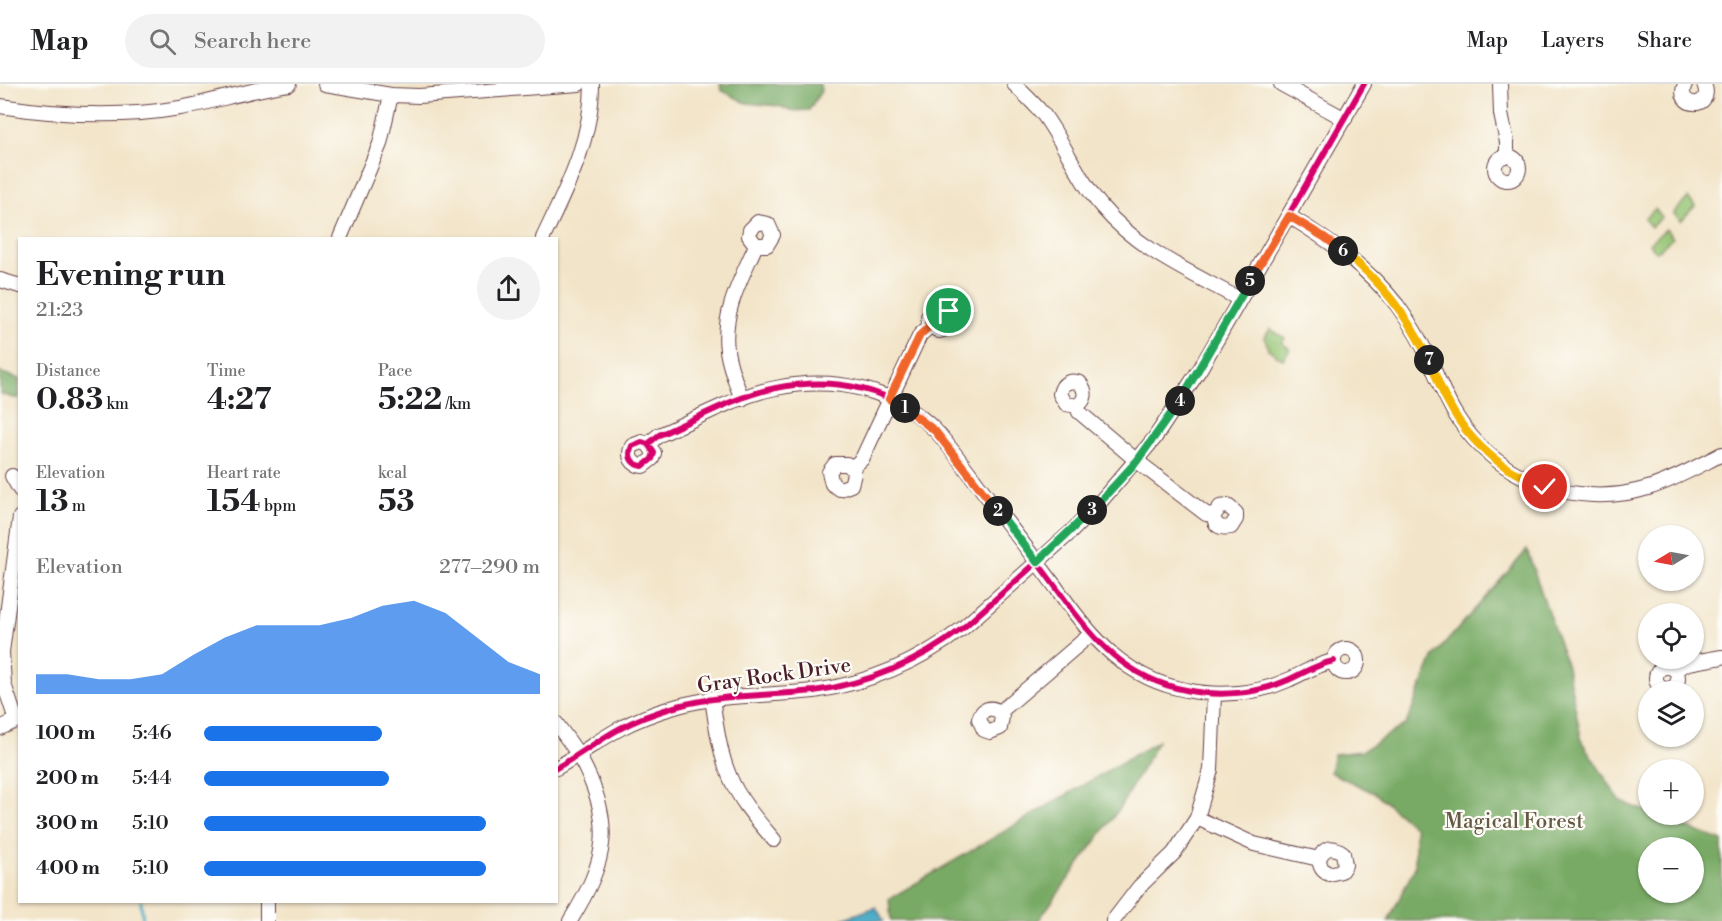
<!DOCTYPE html>
<meta charset="utf-8">
<style>
body{margin:0;font-family:"Libre Bodoni",serif;background:#f2f2f2;color:#202124;height:100vh;display:flex;flex-direction:column;font-size:22px;white-space:nowrap}
*{box-sizing:border-box;margin:0}
p{font-size:20px;color:#757577}
.icon{flex:none;width:33px;height:33px;fill:none;stroke:currentColor;stroke-width:2;stroke-linecap:round;stroke-linejoin:round}
.map{position:relative;flex:1;overflow:hidden}
.details{position:absolute;left:18px;top:153px;width:540px;height:666px;display:flex;flex-direction:column;background:#fff;border-radius:0px;box-shadow:0 2px 4px #0004}
.details>*{flex:none}
.needle{width:39px;rotate:260deg}
.buttons{position:absolute;left:1638px;top:441px;display:grid;gap:12px}
.buttons a{display:grid;place-items:center;width:66px;height:66px;border-radius:50%;background:#fff;box-shadow:0 2px 4px #0004;font-size:30px}
.pin{position:absolute;display:grid;place-items:center;width:51px;height:51px;color:#fff;margin:-26px;border:3px solid #fff;border-radius:50%;box-shadow:0 2px 6px #0007}
.km{position:absolute;width:30px;height:30px;margin:-15px;border-radius:50%;background:#222;color:#fff;font-size:16px;line-height:30px;text-align:center}
.round{display:grid;place-items:center;flex:none;width:63px;height:63px;border-radius:32px;background:#f2f2f2}
.headline{display:flex;align-items:center;justify-content:space-between;height:102px;padding:0 18px}
h1{font-size:33px;font-weight:800;line-height:45px}
.figures{display:grid;grid-template-columns:repeat(3,1fr);gap:9px;height:102px;padding:6px 18px}
.figures div{display:grid;align-content:center}
.figures b{font-size:30px;font-weight:800}
.figures small{font-size:16px;font-weight:400}
.figures p{font-size:16px}
.chart{height:168px;padding:12px 18px}
.chart p{display:flex;justify-content:space-between}
.chart svg{width:100%;height:108px;margin-top:6px;fill:#1a73e8;opacity:.7}
ul{padding:0 18px;list-style:none;font-size:20px}
li{display:grid;grid-template-columns:96px 72px 1fr;align-items:center;height:45px}
li i{height:15px;border-radius:8px;background:#1a73e8}
header{display:flex;align-items:center;gap:36px;box-sizing:border-box;height:84px;padding:0 30px;background:#fff;border-bottom:2px solid #e0e0e0}
header strong{font-size:28px}
nav{display:flex;gap:33px;margin-inline-start:auto;font-size:21px}
.search{width:420px;height:54px;background:#f2f2f2;display:flex;align-items:center;gap:15px;box-sizing:border-box;padding:0 21px;border-radius:33px;color:#757577;font-size:22px}
.map>svg:first-child{display:block}
</style>
<header>
<strong>Map</strong>
<div class="search"><svg class="icon" aria-label="search" viewBox="0 0 24 24"><circle cx="10" cy="10" r="6"/><path d="M15 15l6 6"/></svg>Search here</div>
<nav><a>Map</a><a>Layers</a><a>Share</a></nav>
</header>
<div class="map">
<svg width="1722" height="837" viewBox="0 0 1722 837">
<rect width="100%" height="100%" fill="#fdfcf7"/>
<filter id="ink" filterUnits="userSpaceOnUse"><feTurbulence type="fractalNoise" baseFrequency=".0167" numOctaves="2"/><feDisplacementMap in="SourceGraphic" scale="12" xChannelSelector="R" yChannelSelector="G"/><feConvolveMatrix kernelMatrix="1 2 1 2 8 2 1 2 1" color-interpolation-filters="sRGB"/></filter>
<filter id="wash" filterUnits="userSpaceOnUse"><feTurbulence type="fractalNoise" baseFrequency=".008" numOctaves="4" result="noise"/><feDisplacementMap in="SourceGraphic" scale="24" xChannelSelector="R" yChannelSelector="G"/><feGaussianBlur stdDeviation="1.35" result="paint"/><feColorMatrix in="noise" values="0 0 0 0 0 0 0 0 0 0 0 0 0 0 0 0 0 1.4 0 .05"/><feComposite in="paint" operator="in"/></filter>
<g filter="url(#wash)">
<rect width="100%" height="100%" fill="#f2e4c8"/>
<g fill="#95c473" stroke="#70724f" stroke-width="1.5">
<path d="M1688,114L1695,122L1681,137L1673,129Z"/>
<path d="M1655,125L1662,133L1651,143L1644,135Z"/>
<path d="M1666,145L1673,154L1656,168L1649,159Z"/>
<path d="M1270,245L1285,254L1282,259L1290,265L1283,275L1268,265L1265,253Z"/>
</g>
<g fill="#78aa65" stroke="#616448" stroke-width="1.5" fill-rule="evenodd">
<path d="M720,0H820L821,7L809,26L791,27L779,22L746,19L721,6Z"/>
<path d="M0,288L19,295V314H13L0,310Z"/>
<path d="M1527,466L1567,583L1582,658L1620,717L1648,728V730L1654,731L1722,757V837H1388L1415,783V744L1376,710L1330,688L1334,670L1362,667L1406,640L1434,572ZM1648,764H1694V808H1648Z"/>
<path d="M1158,657L1119,725L1038,837H891L889,815Z"/>
</g>
<path fill="#44a8c4" stroke="#476478" stroke-width="1.5" d="M876,823L884,837H839L843,835Z"/>
<g fill="none" stroke-linecap="round" stroke-linejoin="round">
<path stroke="#44a8c4" stroke-width="3" d="M141,818L143,837"/>
</g>
</g>
<g filter="url(#ink)">
<g fill="none" stroke-linecap="round" stroke-linejoin="round">
<g stroke="#633d43" stroke-width="16">
<g id="minor">
<path d="M325,0L391,11L419,12L579,0"/>
<path d="M1014,0C1024,10 1034,19 1043,30C1065,60 1078,95 1102,123C1138,166 1192,189 1239,215"/>
<path d="M1281,0L1345,35"/>
<path d="M1500,0L1501,30L1507,58V72"/>
<path d="M1685,0C1674,25 1715,26 1704,0"/>
<path d="M0,22C58,31 122,34 180,24C217,17 252,5 289,0"/>
<circle cx="1507" cy="84" r="12"/>
<path d="M1289,132C1330,157 1367,183 1397,221C1411,240 1424,262 1433,284C1441,301 1447,318 1457,333C1497,396 1576,426 1648,404C1674,396 1698,382 1722,370"/>
<path d="M340,154L380,60L391,11"/>
<path d="M543,154C566,105 592,56 592,0"/>
<path d="M0,196L20,202"/>
<path d="M742,315C736,299 729,283 727,266C722,228 741,195 756,161L749,152L750,146L758,138L768,140L773,151L767,161H756"/>
<path d="M1077,322L1066,320L1060,310C1062,299 1070,295 1080,299C1087,308 1086,316 1077,322L1079,328L1137,377L1206,430L1214,431L1220,423L1228,422L1236,429V435L1231,443C1220,445 1214,442 1214,431"/>
<path d="M648,360L642,358L632,362C627,373 632,381 643,382L652,375L654,369L648,360L659,351C694,336 738,311 776,304C834,292 894,304 936,347C954,367 970,390 986,411C1011,444 1036,476 1060,509C1093,556 1127,595 1186,606C1219,613 1257,610 1288,596C1304,589 1317,580 1334,577"/>
<path d="M852,384L854,390L851,401L840,405L832,400L829,388L835,380H847L852,384L862,375L920,251L930,242L939,247C959,244 953,218 934,225L928,233L930,242"/>
<path d="M12,392L20,406"/>
<circle cx="1346" cy="577" r="12"/>
<circle cx="1667" cy="594" r="11"/>
<path d="M1675,586L1688,579L1722,573"/>
<path d="M712,614C716,640 719,667 729,691C739,716 757,736 774,756"/>
<path d="M1000,628L1002,633L1000,644L990,648L984,646L979,635C982,624 991,622 1000,628L1091,550"/>
<path d="M16,636L4,600L2,568L20,433"/>
<path d="M556,639C564,651 573,661 580,674C615,738 608,776 570,837"/>
<path d="M0,644L20,635"/>
<path d="M556,684C578,672 597,657 619,645C637,635 657,628 678,622C722,610 768,612 814,607C870,599 919,578 963,544L1071,448L1101,417L1154,355L1200,285L1364,0"/>
<path d="M1197,734L1254,760L1319,775C1320,783 1322,787 1329,790L1341,787L1345,781L1343,769C1333,761 1324,763 1319,775"/>
<path d="M267,818V837"/>
<path d="M1113,837L1139,803L1174,769L1197,734L1211,686L1214,610"/>
</g>
</g>
<use href="#minor" stroke="#fff" stroke-width="14"/>
<g stroke="#fdfcf7" stroke-width="10">
<g id="cycleway">
<path d="M648,360L642,358L632,362C627,373 632,381 643,382L652,375L654,369L648,360L659,351C694,336 738,311 776,304C834,292 894,304 936,347C954,367 970,390 986,411C1011,444 1036,476 1060,509C1093,556 1127,595 1186,606C1219,613 1257,610 1288,596C1304,589 1317,580 1334,577"/>
<path d="M556,684C578,672 597,657 619,645C637,635 657,628 678,622C722,610 768,612 814,607C870,599 919,578 963,544L1071,448L1101,417L1154,355L1200,285L1364,0"/>
</g>
</g>
<use href="#cycleway" stroke="#d6006c" stroke-width="6"/>
</g>
</g>
<g fill="none" stroke-linecap="round" stroke-linejoin="round" filter="url(#ink)">
<g stroke="#fff" stroke-width="12">
<path id="split-1" d="M905,324L889,315L920,251L930,242L928,238L930,228L939,223L949,227"/>
</g>
<g stroke="#fff" stroke-width="12">
<path id="split-2" d="M905,324L935,347L998,427"/>
</g>
<g stroke="#fff" stroke-width="12">
<path id="split-3" d="M998,427L1037,478L1092,426"/>
</g>
<g stroke="#fff" stroke-width="12">
<path id="split-4" d="M1092,426L1137,377L1180,317"/>
</g>
<g stroke="#fff" stroke-width="12">
<path id="split-5" d="M1180,317L1250,197"/>
</g>
<g stroke="#fff" stroke-width="12">
<path id="split-6" d="M1250,197L1289,132L1324,153L1343,167"/>
</g>
<g stroke="#fff" stroke-width="12">
<path id="split-7" d="M1343,167C1380,196 1409,234 1429,276"/>
</g>
<g stroke="#fff" stroke-width="12">
<path id="split-8" d="M1429,276C1436,290 1440,305 1448,318C1462,346 1484,369 1510,386"/>
</g>
<g stroke="#fff" stroke-width="12">
<path id="split-9" d="M1510,386L1545,403"/>
</g>
<use href="#split-1" stroke="#f0652b" stroke-width="8"/>
<use href="#split-2" stroke="#f0652b" stroke-width="8"/>
<use href="#split-3" stroke="#22a559" stroke-width="8"/>
<use href="#split-4" stroke="#22a559" stroke-width="8"/>
<use href="#split-5" stroke="#22a559" stroke-width="8"/>
<use href="#split-6" stroke="#f0652b" stroke-width="8"/>
<use href="#split-7" stroke="#f5b400" stroke-width="8"/>
<use href="#split-8" stroke="#f5b400" stroke-width="8"/>
<use href="#split-9" stroke="#f5b400" stroke-width="8"/>
</g>
<g text-anchor="middle" stroke-width="4.5" stroke-linejoin="round" paint-order="stroke">
<g font-size="21" fill="#4a1f2b" stroke="#fdfcf7">
<text transform="translate(774 591) rotate(-8)" y="7">Gray Rock Drive</text>
</g>
<g font-size="21" fill="#645944" stroke="#fdfcf7">
<text x="1514" y="744">Magical Forest</text>
</g>
</g>
</svg>
<div class="buttons">
<a><svg class="needle" viewBox="-14 -14 28 28"><path d="M0-13l5 13h-10z" fill="#e53935"/><path d="M0 13l5-13h-10z" fill="#757577"/></svg></a>
<a><svg class="icon" aria-label="locate" viewBox="0 0 24 24"><circle cx="12" cy="12" r="6"/><path d="M12 2v4M12 18v4M2 12h4M18 12h4"/></svg></a>
<a><svg class="icon" aria-label="layers" viewBox="0 0 24 24"><path d="M12 4l9 5-9 5-9-5zM3 14l9 5 9-5"/></svg></a>
<a>+</a>
<a>−</a>
</div>
<div class="pin" style="left:949px;top:227px;background:#1e9e55"><svg class="icon" aria-label="arrive" viewBox="0 0 24 24"><path d="M6 21V4h12l-3 4 3 4H6"/></svg></div>
<div class="pin" style="left:1545px;top:403px;background:#d93025"><svg class="icon" aria-label="check" viewBox="0 0 24 24"><path d="M5 12l5 5 9-10"/></svg></div>
<b class="km" style="left:905px;top:324px">1</b>
<b class="km" style="left:998px;top:427px">2</b>
<b class="km" style="left:1092px;top:426px">3</b>
<b class="km" style="left:1180px;top:317px">4</b>
<b class="km" style="left:1250px;top:197px">5</b>
<b class="km" style="left:1343px;top:167px">6</b>
<b class="km" style="left:1429px;top:276px">7</b>
<section class="details">
<div class="headline"><div><h1>Evening run</h1><p>21:23</p></div><a class="round"><svg class="icon" aria-label="share" viewBox="0 0 24 24"><path d="M12 15V3M7 8l5-5 5 5M5 13v7h14v-7"/></svg></a></div>
<div class="figures">
<div><p>Distance</p><b>0.83<small> km</small></b></div>
<div><p>Time</p><b>4:27</b></div>
<div><p>Pace</p><b>5:22<small> /km</small></b></div>
</div>
<div class="figures">
<div><p>Elevation</p><b>13<small> m</small></b></div>
<div><p>Heart rate</p><b>154<small> bpm</small></b></div>
<div><p>kcal</p><b>53</b></div>
</div>
<div class="chart"><p><span>Elevation</span>277–290 m</p>
<svg viewBox="0 0 160 44" preserveAspectRatio="none"><path d="M0 44V36L10 36L20 38L30 38L40 36L50 28L60 21L70 16L80 16L90 16L100 13L110 8L120 6L130 11L140 21L150 31L160 36V44z"/></svg>
</div>
<ul>
<li><b>100 m</b>5:46<i style="width:53%"></i></li>
<li><b>200 m</b>5:44<i style="width:55%"></i></li>
<li><b>300 m</b>5:10<i style="width:84%"></i></li>
<li><b>400 m</b>5:10<i style="width:84%"></i></li>
</ul>
</section>
</div>
